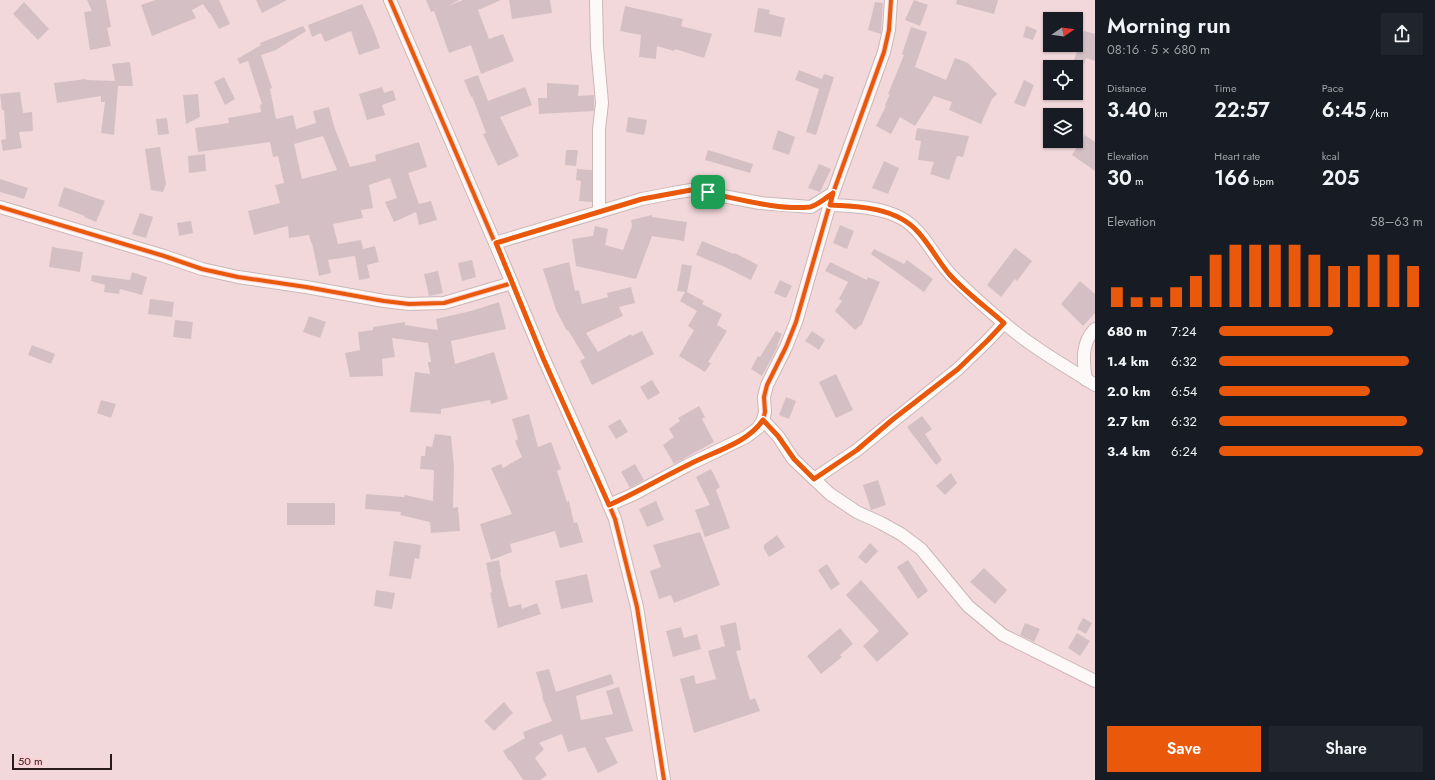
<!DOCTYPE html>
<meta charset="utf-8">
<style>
body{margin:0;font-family:Jost,sans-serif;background:#20242c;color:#f1f3f6;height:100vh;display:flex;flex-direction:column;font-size:15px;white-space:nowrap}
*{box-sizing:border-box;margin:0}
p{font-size:13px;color:#9ea1a6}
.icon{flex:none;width:22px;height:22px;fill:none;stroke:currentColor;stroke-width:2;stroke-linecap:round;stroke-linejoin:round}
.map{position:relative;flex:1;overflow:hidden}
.sheet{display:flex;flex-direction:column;background:#171b24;width:340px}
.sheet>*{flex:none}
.needle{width:26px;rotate:77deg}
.tools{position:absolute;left:1043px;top:12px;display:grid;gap:8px}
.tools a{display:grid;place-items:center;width:40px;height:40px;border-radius:0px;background:#171b24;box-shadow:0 1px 3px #0004;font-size:20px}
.scale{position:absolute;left:12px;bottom:10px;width:100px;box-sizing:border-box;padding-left:4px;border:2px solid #2b1a1c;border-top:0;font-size:11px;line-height:14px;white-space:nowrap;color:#2b1a1c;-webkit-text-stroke:3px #fdced1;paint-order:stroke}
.pin{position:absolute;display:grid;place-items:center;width:34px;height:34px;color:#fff;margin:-17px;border-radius:8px;box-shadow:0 2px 6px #0006}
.round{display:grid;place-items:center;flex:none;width:42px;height:42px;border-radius:0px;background:#20242c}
.overview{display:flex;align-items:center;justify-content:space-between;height:68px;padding:0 12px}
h1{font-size:22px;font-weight:600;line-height:30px}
.metrics{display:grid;grid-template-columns:repeat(3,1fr);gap:6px;height:68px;padding:4px 12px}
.metrics div{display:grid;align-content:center}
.metrics b{font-size:20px;font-weight:600}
.metrics small{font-size:11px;font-weight:400}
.metrics p{font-size:11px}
.chart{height:112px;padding:8px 12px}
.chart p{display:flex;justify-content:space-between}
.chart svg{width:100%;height:72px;margin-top:4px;stroke:#ea580c;stroke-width:6}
.primary-button{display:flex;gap:8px;margin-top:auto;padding:8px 12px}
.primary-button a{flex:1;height:46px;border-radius:0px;background:#ea580c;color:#fff;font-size:16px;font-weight:600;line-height:46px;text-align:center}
.primary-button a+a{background:#20242c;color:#f1f3f6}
ul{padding:0 12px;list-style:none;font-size:13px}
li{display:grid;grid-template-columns:64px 48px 1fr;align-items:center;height:30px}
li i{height:10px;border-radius:5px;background:#ea580c}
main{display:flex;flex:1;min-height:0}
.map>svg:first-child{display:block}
</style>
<main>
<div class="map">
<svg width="1095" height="780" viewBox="0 0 1095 780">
<rect width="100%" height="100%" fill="#f2d8da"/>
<g fill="#d4c0c4" fill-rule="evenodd">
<path d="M87,0H106L111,27L107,28L111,46L90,50L84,12L92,11Z"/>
<path d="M155,0H219L230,24L219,29L210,13H209L203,4L192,10L196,18L152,36L141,5Z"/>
<path d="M256,0H287L262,13Z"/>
<path d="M426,0H459L448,6L463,0H501L478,10L489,39L503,34L514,61L481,74L471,45L449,53L434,11L431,12Z"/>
<path d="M509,0H550L552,13L512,19Z"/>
<path d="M914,0L928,5L920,26L905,20Z"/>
<path d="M957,0H998L994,14L956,4Z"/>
<path d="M24,2L49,29L38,40L13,14Z"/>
<path d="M875,2L883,3L881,34L868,30Z"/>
<path d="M362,4L374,31L380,48L359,55L351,31L325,42L321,33L312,37L308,25Z"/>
<path d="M625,6L683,19L681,26L712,34L704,58L675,49L674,51L657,46L656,59L639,57L641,35L620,31Z"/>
<path d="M758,8L770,10L769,14L785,18L781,37L754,32Z"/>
<path d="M303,26L306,31L276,50L261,55L272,88L270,89L276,119L293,115L296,129L316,123L313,111L329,107L334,126L350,167L376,161L375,155L419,142L427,167L408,173L419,204L431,201L437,220L419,225L416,212L394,222L385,202L397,198L390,178L369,185L373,208L361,210L363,218L333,224L338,244L361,240L363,249L375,246L379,262L367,265L370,278L359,280L355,256L328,260L331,273L319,276L312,243H311L309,235L289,238L288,226L254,235L248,211L280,203L275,185L284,183L278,156L273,157L270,142L198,152L195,128L229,123L228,118L261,112L260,105L262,104L248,61L240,64L237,59L261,45L260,43ZM323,136L337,170L302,179L294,144Z"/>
<path d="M1026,26L1037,30L1033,40L1023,37Z"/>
<path d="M911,27L927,32L915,67L946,80L955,58L968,63L997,94L992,99L981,124L949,110L952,102L934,96L915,126L900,117L891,134L876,126L886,106L885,105L890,94H888L904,55L902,54Z"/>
<path d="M1084,31L1095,34V61L1086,58L1084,64L1074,60Z"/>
<path d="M130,62L133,86H118L114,135L101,133L105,102H101V96L57,103L54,83L86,79V80L115,81L112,64Z"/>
<path d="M799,70L822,79L824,74L834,77L816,135L806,132L819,89L795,80Z"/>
<path d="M478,75L488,101L525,87L532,105L500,117L519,156L498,166L483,134L486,133L472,96L471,97L464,80Z"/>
<path d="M224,77L235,99L225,105L214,82Z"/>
<path d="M1024,80L1034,85L1025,107L1014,103Z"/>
<path d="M547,83L579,85L578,96L594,95V111L539,114L538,98H547Z"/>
<path d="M382,87L384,93L393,90L396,100L382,105L385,115L367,120L359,94Z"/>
<path d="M20,92L23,113L32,112L33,131L19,132L22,148L3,151L1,140L6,139L4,110H2L0,94Z"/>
<path d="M198,94L200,117L186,124L183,95Z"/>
<path d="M628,117L647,120L644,135L626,132Z"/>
<path d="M167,118L169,134L158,135L156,119Z"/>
<path d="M917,128L969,136L963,157L957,156L949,180L930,174L934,162L918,160L921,141L915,140Z"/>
<path d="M778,130L795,137L789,155L772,149Z"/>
<path d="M1085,135L1095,142V171L1072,155Z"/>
<path d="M160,147L166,184L163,192L151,190L145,149Z"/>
<path d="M566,150H578L576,166L565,165Z"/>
<path d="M708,150L753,164L750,173L705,160Z"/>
<path d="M205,154L206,171L189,173L188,156Z"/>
<path d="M884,161L899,168L888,194L872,188Z"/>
<path d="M819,164L831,169L820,192L808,188Z"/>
<path d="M577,169L592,170V202L579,201L581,181L576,180Z"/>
<path d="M0,179L28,188L24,199L0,192Z"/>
<path d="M64,187L105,201L96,222L84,217L85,216L58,206Z"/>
<path d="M140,213L153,217L146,238L132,234Z"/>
<path d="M652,215V217L687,222L684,241L652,236L636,279L576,266L572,239L593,236L595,226L608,229L605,245L623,250L632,226L631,220Z"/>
<path d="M191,221L193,233L179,236L177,223Z"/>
<path d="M840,225L854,231L847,249L833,243Z"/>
<path d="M702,241L734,254L735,253L758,265L751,280L725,267L696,255Z"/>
<path d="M52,247L83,252L80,272L49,267Z"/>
<path d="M1015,248L1032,261L1017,281L1015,279L1001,297L987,285Z"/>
<path d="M874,249L904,264L907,260L933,279L924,292L871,254Z"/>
<path d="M472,260L476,277L462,281L458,263Z"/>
<path d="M569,262L575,291L579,290L582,304L608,297L607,293L631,287L635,303L619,307L623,316L586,333L598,352L631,334L632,336L642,331L654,354L592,385L580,361L585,358L568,330L567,331L556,310L543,269Z"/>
<path d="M830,262L867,280L868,277L880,282L862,324L855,330L835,311L842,301L839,299L848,282L825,271Z"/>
<path d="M682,264L692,266L687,292L704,301L702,304L722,314L717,325L727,331L708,362L711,363L705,372L679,356L694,330L688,326L697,311L680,301L685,292L677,291Z"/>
<path d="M438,271L443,293L429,296L424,274Z"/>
<path d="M132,272L147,277L142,295L120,289L119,294L104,292L105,285L91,281L92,275L130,280Z"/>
<path d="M780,280L792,286L786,298L774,293Z"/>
<path d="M1080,281L1095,294V313L1083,326L1061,304Z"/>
<path d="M150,299L174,302L172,317L148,314Z"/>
<path d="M499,302L506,329L451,341L455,364L494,352L508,399L491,404L490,400L441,409V414L410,412L415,372L430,374L428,362H431L428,343L392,338L395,357L382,359L383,376L350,377L345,353L360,350L358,332L373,330V327L405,322V325L438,330L436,319L471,311Z"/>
<path d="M309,316L326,322L320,338L303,332Z"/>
<path d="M175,320L193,322L191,339L173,337Z"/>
<path d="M776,331L782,334L777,346H778L762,376L751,369L758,356L760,357Z"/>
<path d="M812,331L825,340L819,350L805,341Z"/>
<path d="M32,345L55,354L51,364L28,355Z"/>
<path d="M836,374L853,410L836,418L819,382Z"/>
<path d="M652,380L660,393L648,400L640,387Z"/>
<path d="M786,397L796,401L789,419L779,415Z"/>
<path d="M101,400L116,404L111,418L97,413Z"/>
<path d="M699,406L705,417L702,419L714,442L674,464L663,445L674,437L669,429L680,421L678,418Z"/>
<path d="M529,414L538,447L551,442L561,469L557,471L567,502L569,501L574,523L577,522L583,542L560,548L555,531L510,544L512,552L491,560L480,524L512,514L491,468L501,464L503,468L522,457L515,441L518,439L512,419Z"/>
<path d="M922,416L932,429L925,434L942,460L936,465L907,427Z"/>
<path d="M620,419L628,432L616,439L608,426Z"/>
<path d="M435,434L451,436L454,467L453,508L458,507L460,531L431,533L430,522L400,515L401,512L365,509L366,494L404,497L405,495L433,501L434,470L420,469L421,456H425L426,446L432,447Z"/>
<path d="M635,464L644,480L630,488L621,472Z"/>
<path d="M711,469L720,487L716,490L730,528L705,537L695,510L710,505L696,477Z"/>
<path d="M951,473L957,483L945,495L936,486Z"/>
<path d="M878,480L886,505L871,510L863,485Z"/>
<path d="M656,501L664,520L647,527L639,509Z"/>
<rect x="287" y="503" width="48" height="22"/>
<path d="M700,532L720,585L674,603L671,595L659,599L650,571L661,567L653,545Z"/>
<path d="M777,535L785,547L769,557L764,549V545Z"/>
<path d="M394,541L421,545L419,559L415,558L411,579L389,576Z"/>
<path d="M870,543L878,551L866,564L858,557Z"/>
<path d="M499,560L501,572H500L509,607L521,604L522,609L537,603L541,614L498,628L490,593L492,592L486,563Z"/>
<path d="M908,560L928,591L918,599L897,567Z"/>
<path d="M827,564L840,584L831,590L818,570Z"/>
<path d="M984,568L1007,590L995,604L970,582Z"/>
<path d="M587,574L593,602L561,609L555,581Z"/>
<path d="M861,580L909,634L877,662L863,646L879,631L846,595Z"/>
<path d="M376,590L395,593L392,609L374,606Z"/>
<path d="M1083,618L1092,623L1086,634L1077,629Z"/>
<path d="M736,622L741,650L736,651L750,700L755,698L760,711L694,733L680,679L694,675L696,684L716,679L708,651L725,646L720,626Z"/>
<path d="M1025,623L1040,629L1034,642L1020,635Z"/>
<path d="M681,627L684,638L697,634L701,649L673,657L666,631Z"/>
<path d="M840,628L853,644L840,655L842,657L821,674L807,656Z"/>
<path d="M1077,633L1090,641L1080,656L1068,648Z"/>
<path d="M549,669L556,692L611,674L614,684L576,696L581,720L613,714L606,691L619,687L633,731L605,738L618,763L598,773L585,747L568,752L562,734L539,743L544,749L535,758L547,775L540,780H523L510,760L509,761L503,751L525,738L523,732L552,721L542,697L543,696L536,672Z"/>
<path d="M504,702L513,713L494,731L484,721Z"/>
</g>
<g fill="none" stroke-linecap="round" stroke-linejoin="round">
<g stroke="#cbb7b8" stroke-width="14">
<g id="street">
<path d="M390,0L495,243L543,357L599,481L615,519L637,607L664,780"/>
<path d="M596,0L597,46L602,103L599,129V212"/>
<path d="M830,205C854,206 880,207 901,218C925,231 935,261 955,279C980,303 1006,327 1034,346C1054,360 1075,372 1095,385"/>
<path d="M0,207L164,256L202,269L238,277L306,287L384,301L409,304L444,303L512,283"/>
<path d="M495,243L642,199L673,193L691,190L760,203L811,207L833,193"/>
<path d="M1086,380C1083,361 1081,343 1095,329"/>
<path d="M763,420L778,436L793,459L830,494L857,512L881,523L901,534L921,549L968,606L1003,635L1095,681"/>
<path d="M814,479L857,450L958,369L988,340L1004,323"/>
<path d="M609,505L634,494L688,465L746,437L758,428L763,420L765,412L764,397L767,385L786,347L796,322L833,193L884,52L889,30L891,0"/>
</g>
</g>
<use href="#street" stroke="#fdf9f9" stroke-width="12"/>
<g stroke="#fdced1" stroke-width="6">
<g id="cycleway">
<path d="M390,0L495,243L543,357L599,481L615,519L637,607L664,780"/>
<path d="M0,207L164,256L202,269L238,277L306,287L384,301L409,304L444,303L512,283"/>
<path d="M609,505L634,494L688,465L746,437L758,428L763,420L765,412L764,397L767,385L786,347L796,322L833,193L884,52L889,30L891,0"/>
</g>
</g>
<use href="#cycleway" stroke="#e8590c" stroke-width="4"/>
</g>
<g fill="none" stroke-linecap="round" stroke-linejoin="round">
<g stroke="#fff" stroke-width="8">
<path id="route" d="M691,190C727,195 774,211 810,207C817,206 827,197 833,193L830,205C860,206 897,208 918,232C930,245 938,261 949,274C965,292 986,307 1004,323L988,340L958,369L892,420L857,450L814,479L794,459L778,436L763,420C747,444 712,452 688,465C661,478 636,493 609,505L543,358L496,243L642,199Z"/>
</g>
<use href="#route" stroke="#ea580c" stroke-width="5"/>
</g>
</svg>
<div class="tools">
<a><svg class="needle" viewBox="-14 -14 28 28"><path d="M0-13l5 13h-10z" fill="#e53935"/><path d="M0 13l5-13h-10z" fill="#9ea1a6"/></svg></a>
<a><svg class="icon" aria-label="locate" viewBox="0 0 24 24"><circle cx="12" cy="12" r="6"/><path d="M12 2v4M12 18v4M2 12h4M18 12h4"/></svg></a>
<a><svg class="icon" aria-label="layers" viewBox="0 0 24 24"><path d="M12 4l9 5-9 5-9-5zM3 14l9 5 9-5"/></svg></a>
</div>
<div class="scale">50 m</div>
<div class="pin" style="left:708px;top:192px;background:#1e9e55"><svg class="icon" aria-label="arrive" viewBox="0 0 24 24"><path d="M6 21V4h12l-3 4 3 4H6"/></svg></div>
</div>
<section class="sheet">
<div class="overview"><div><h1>Morning run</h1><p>08:16 · 5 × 680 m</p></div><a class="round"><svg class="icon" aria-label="share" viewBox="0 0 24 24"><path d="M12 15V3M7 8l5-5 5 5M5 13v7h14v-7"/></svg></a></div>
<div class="metrics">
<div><p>Distance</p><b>3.40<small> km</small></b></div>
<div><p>Time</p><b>22:57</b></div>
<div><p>Pace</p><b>6:45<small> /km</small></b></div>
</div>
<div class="metrics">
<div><p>Elevation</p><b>30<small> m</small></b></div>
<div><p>Heart rate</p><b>166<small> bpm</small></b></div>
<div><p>kcal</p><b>205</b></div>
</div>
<div class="chart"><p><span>Elevation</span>58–63 m</p>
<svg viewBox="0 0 160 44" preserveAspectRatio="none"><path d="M5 44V32M15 44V38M25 44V38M35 44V32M45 44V25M55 44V12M65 44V6M75 44V6M85 44V6M95 44V6M105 44V12M115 44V19M125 44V19M135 44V12M145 44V12M155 44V19"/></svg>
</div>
<ul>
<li><b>680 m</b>7:24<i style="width:56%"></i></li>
<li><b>1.4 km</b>6:32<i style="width:93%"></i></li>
<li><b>2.0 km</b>6:54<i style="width:74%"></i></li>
<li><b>2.7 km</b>6:32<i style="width:92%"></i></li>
<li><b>3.4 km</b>6:24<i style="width:100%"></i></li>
</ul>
<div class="primary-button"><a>Save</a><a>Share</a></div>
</section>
</main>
